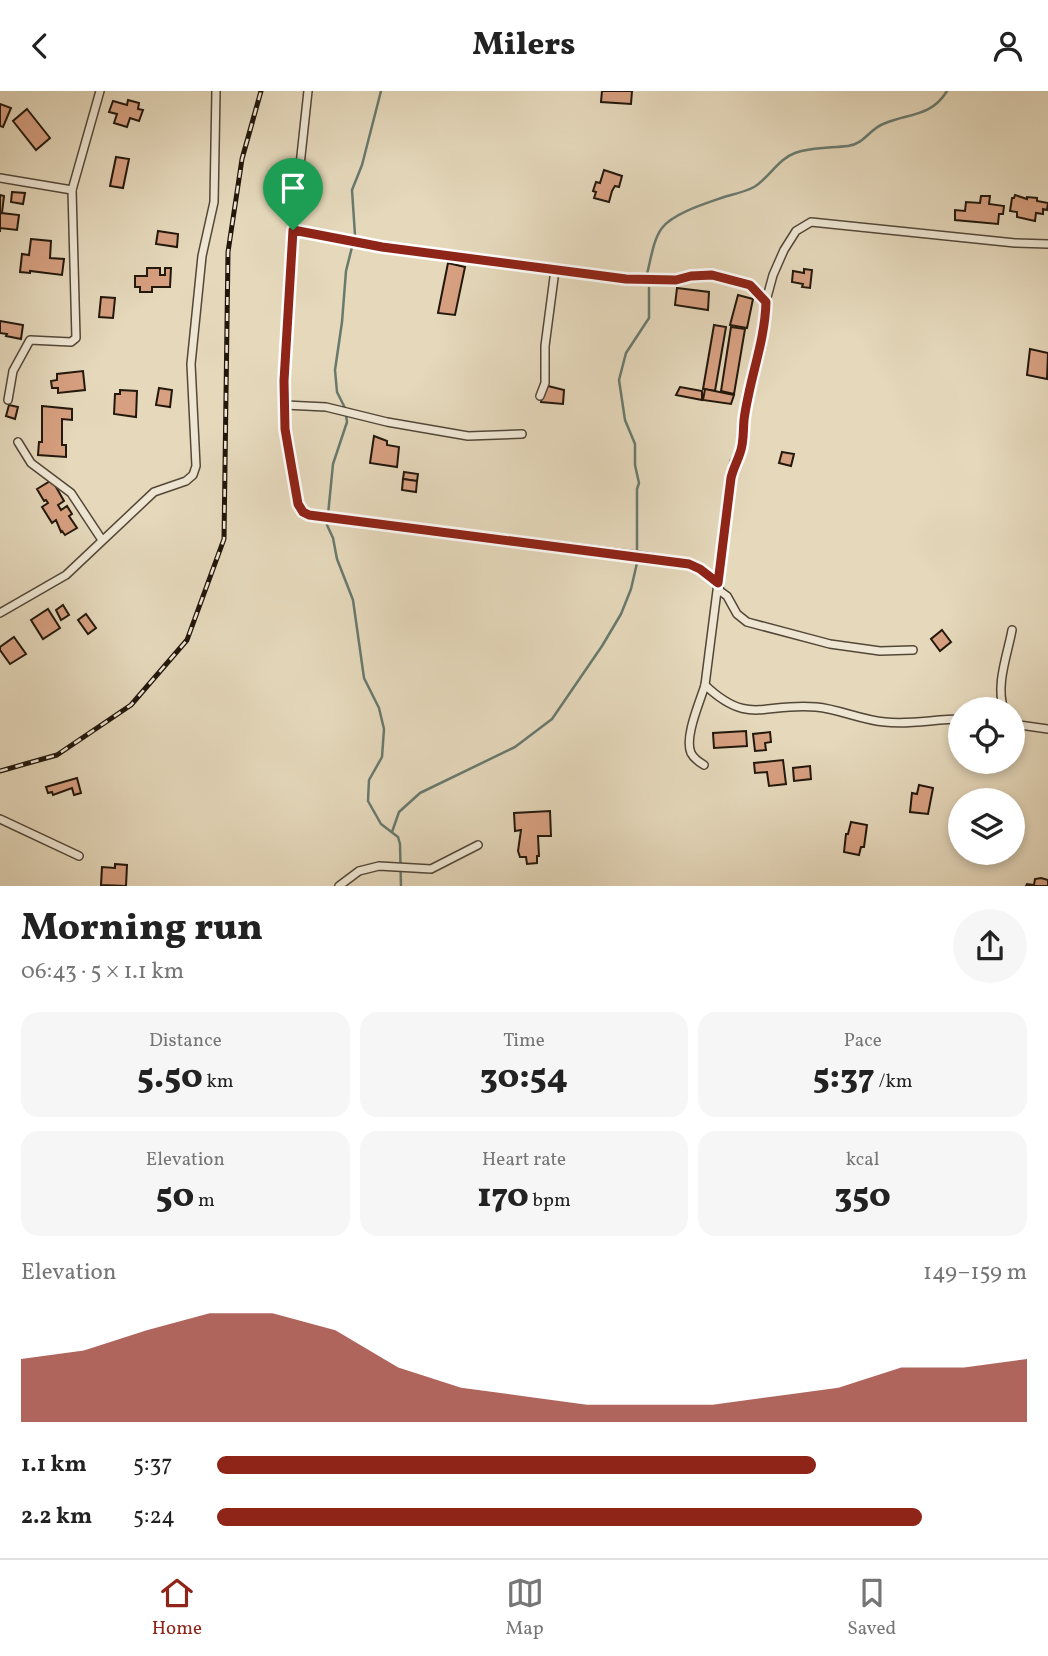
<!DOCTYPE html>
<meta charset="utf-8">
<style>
body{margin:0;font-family:Vollkorn,serif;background:#f6f6f6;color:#222;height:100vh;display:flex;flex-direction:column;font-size:26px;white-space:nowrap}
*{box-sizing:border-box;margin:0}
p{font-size:23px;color:#767676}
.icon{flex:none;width:38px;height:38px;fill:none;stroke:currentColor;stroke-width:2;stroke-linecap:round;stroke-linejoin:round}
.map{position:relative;height:795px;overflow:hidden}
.panel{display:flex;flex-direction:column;background:#fff;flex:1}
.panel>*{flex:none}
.buttons{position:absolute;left:948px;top:606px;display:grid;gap:14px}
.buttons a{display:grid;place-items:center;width:77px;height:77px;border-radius:50%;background:#fff;box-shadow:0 4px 10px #0003;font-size:35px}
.pin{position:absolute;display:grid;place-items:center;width:60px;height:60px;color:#fff;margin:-72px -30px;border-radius:50% 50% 50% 0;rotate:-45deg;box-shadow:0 0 7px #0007}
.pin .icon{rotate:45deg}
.round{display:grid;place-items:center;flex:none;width:74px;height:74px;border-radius:37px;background:#f6f6f6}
.summary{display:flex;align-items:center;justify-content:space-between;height:119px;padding:0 21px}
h1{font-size:38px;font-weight:800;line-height:52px}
.figures{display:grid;grid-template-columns:repeat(3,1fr);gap:10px;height:119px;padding:7px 21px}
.figures div{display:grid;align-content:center;border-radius:18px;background:#f6f6f6;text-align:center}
.figures b{font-size:35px;font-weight:800}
.figures small{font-size:19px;font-weight:400}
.figures p{font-size:19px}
.chart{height:196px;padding:14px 21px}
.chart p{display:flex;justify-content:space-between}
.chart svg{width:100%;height:126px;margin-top:7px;fill:#8f2418;opacity:.7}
ul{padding:0 21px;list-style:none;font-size:23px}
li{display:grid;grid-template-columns:112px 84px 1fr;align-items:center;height:52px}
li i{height:18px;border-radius:9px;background:#8f2418}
header{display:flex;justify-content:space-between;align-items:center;height:91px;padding:0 21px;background:#fff;font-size:32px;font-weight:800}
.dock{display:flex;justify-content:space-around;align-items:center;height:98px;border-top:2px solid #e0e0e0;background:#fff;font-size:19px;color:#767676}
.dock a{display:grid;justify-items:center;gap:4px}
.dock .active{color:#8f2418}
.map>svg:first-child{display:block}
</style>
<header><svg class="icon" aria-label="back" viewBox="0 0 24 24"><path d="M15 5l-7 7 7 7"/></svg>Milers<svg class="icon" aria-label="person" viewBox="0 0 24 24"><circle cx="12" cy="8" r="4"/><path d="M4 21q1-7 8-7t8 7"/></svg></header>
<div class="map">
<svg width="1048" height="795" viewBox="0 0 1048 795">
<rect width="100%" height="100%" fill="#e5d8bb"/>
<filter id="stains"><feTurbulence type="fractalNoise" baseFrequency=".00286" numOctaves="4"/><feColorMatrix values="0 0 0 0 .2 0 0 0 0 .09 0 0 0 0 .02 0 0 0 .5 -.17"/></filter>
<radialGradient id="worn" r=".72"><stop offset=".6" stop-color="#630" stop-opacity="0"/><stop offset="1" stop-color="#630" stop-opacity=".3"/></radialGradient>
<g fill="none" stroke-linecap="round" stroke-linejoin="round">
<g stroke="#68796e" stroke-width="2.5">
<path d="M381,0L362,74L352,99L355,144L346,180L342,231L335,279L337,301L345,317L347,331L333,373L327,434L333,447L337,468L353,509L364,587L379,617L384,638L382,666L369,689L368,710L381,733L398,746L400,753L401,795"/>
<path d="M647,183C651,168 653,149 662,137C673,122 707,112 724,106C734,103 745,101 754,96C769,87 778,68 795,62C811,56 831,57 848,55C864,53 870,38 883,33C909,22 931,26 947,0"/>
<path d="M637,460V398L639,392L635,374V353L625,329L619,289L626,262L649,227V197"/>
<path d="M392,741L399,721L420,702L515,656L552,628L602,555L621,523L631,498L637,472"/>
</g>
</g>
<g fill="#d7a081" stroke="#22170c" stroke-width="2">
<path d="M602,0H632L631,13L601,11Z"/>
<path d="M128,9L139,12L138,18L143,19L139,30L130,27L127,36L114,32L117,23L109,21L113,10L127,14Z"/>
<path d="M0,13L11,17L3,36L0,35Z"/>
<path d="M27,18L50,47L36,59L13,30Z"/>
<path d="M116,66L129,68L123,97L110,95Z"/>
<path d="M604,79L622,85L619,96L615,95L612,100L609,111L594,107L596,101L593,100L596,91L600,92Z"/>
<path d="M12,101L25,102L23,113L11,111Z"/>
<path d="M0,104L4,105L2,122L19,124L17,139L0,137V141Z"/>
<path d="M1015,104L1027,108V106L1037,107V110L1048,112L1047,119L1043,118V123L1036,122L1035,130L1017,126V121L1010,120L1012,107H1014Z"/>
<path d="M981,105H990L989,113L1004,115L1003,123H999L998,133L955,129V119L965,120L966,111L980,112Z"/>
<path d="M158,140L178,143L177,156L156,153Z"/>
<path d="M31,148L51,150L50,167L64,168L62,184L30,180V182L20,181L22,163L29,164Z"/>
<path d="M448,172L465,176L455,224L438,222Z"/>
<path d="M147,177H160V184H165V177H171L170,196H152V201H140V196H135V185H147Z"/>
<path d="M804,178L812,179L810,197L802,196L803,193L792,191L793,180L804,182Z"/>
<path d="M677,197L709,201L708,219L675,214Z"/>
<path d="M738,204L753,208L747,237L730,234Z"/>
<path d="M101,206L115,207L113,227L99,226Z"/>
<path d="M0,230L23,234L21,248L6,245L7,243L0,242Z"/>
<path d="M714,234L726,236L715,300L703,298Z"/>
<path d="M731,236L745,238L734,303L721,300Z"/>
<path d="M1030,258L1048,262L1047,288L1027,284Z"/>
<path d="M83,280L85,299L58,302V297H52L51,290L57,289V283Z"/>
<path d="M544,294L564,299L563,313L541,311Z"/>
<path d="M680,296L702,300V309L676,304Z"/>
<path d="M159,297L172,299L170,316L156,314Z"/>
<path d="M705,298L734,304L731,313L703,309Z"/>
<path d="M120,299L137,300L136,326L114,323L115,303H120Z"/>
<path d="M9,314L18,316L15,328L6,325Z"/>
<path d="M42,315L72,318V329L62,328V354H66V366L38,364L39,351H42Z"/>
<path d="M374,345L387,350V354L399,356L397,376L370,372Z"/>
<path d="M782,361L794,363L791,375L779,372Z"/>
<path d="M404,381L418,383L417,390L403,388Z"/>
<path d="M403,388L417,390L416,401L402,399Z"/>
<path d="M52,389L64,410L58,414L61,419L67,415L72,423L69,425L77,437L65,444L62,440L61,441L56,429L52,432L42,416L48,412L46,409L44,410L37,398Z"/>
<path d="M63,514L69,524L61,529L56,519Z"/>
<path d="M48,518L60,537L43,548L31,529Z"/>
<path d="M86,523L96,537L88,543L78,529Z"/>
<path d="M942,539L951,551L940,560L931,548Z"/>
<path d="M14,546L26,563L10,573L0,559V556Z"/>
<path d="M746,640L747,655L714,657L713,642Z"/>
<path d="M770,641L771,651L765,652L766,659L755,660L753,643Z"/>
<path d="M783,669L786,693L769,695L767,681L755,682L754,672Z"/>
<path d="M810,675L811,688L794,690L793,677Z"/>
<path d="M77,687L81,702L74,704L72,697L53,704L52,701L48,702L46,696Z"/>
<path d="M919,694L933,697L928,723L910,721L912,702L917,703Z"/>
<path d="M550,720L551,745H538L539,765H537V772L527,773L526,766H520L518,760L521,739L515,740L514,722Z"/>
<path d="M851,731L867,734L864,756H861L859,764L844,761L846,743H848Z"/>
<path d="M115,773L127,774L126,795L101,794L102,776L115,777Z"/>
<path d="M1041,787L1048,789V795H1026L1027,793L1034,794L1035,788Z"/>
</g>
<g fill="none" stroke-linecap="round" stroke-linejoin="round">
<g stroke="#534738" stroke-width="10">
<g id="minor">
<path d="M308,0L293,139L284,290L285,338L298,413L303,421L309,424L643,465C677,471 690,470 718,492L705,594"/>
<path d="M0,87L72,99L100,0"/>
<path d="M293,139L382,156L626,188L676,189L691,185L712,184L750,194L766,210"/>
<path d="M540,305L545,292V255L555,179"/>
<path d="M8,309L13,280L30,249L71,251L76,247L72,99"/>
<path d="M285,314L326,316L387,331L468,345L522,343"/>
<path d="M18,351L31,372L71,402L102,449"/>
<path d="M0,522L66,484L154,401L186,390L193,384L196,375L191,273L202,165L214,111L216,0"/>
<path d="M913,559L880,560L830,553L747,531L737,523L727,505L720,500L718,492L731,387L734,371L740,361L744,328L762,254L766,210L773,184L784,159L796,140L811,131L1015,152L1048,153"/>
<path d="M1004,618C995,595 1008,562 1012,539"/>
<path d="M1013,633L1048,638"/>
<path d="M704,674C699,671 694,668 691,662C684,646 700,611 705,594C749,636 765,611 816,616C839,618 861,629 885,631C910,634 935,628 961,628"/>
<path d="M0,728L79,765"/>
<path d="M339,795L359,780L379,775L431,778L478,754"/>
</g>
</g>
<use href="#minor" stroke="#eee6d3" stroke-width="7"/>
<g stroke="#22170c" stroke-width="5">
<path id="rail" d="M0,680L57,664L131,614L187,549L224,448L228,161L242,68L261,0"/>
</g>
<use href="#rail" stroke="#eee6d3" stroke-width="2.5" stroke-dasharray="8" stroke-linecap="butt"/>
</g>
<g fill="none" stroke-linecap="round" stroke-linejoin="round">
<g stroke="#fff" stroke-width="14">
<path id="route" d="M293,139L382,156L626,188L676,189L691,185L712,184L750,194L766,211C765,251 749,289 744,329C743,340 744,352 740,362C737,371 733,378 731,387L718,492L700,478L689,473L309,424L303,421L298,413L285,338L284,290Z"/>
</g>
<use href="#route" stroke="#8f2418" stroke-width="9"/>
</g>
<rect width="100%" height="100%" filter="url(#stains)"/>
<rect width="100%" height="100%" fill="url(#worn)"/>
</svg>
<div class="buttons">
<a><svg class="icon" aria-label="locate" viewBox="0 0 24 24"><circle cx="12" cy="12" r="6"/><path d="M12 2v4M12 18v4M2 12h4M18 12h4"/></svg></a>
<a><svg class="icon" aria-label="layers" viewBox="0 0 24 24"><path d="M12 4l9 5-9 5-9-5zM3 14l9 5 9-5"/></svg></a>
</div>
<div class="pin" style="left:293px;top:139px;background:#1e9e55"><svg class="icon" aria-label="arrive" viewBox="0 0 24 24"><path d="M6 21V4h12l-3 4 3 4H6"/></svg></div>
</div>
<section class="panel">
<div class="summary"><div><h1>Morning run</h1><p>06:43 · 5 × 1.1 km</p></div><a class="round"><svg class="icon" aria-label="share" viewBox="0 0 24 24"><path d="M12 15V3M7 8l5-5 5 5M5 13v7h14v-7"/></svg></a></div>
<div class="figures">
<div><p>Distance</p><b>5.50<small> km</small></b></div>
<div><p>Time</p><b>30:54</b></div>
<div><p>Pace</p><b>5:37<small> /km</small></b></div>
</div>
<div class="figures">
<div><p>Elevation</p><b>50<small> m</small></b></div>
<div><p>Heart rate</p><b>170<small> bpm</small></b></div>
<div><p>kcal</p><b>350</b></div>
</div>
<div class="chart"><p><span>Elevation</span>149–159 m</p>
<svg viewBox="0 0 160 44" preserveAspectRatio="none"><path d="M0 44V22L10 19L20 12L30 6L40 6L50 12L60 25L70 32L80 35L90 38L100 38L110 38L120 35L130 32L140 25L150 25L160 22V44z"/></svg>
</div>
<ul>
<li><b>1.1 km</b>5:37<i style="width:74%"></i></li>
<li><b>2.2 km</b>5:24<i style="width:87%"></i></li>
</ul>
</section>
<nav class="dock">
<a class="active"><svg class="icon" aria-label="home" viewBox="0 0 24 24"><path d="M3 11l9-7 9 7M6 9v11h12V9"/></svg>Home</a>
<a><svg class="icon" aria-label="map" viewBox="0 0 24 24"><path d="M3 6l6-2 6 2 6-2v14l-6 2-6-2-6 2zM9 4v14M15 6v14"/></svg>Map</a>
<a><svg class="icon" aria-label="saved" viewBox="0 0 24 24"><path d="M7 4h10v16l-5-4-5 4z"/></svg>Saved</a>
</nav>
